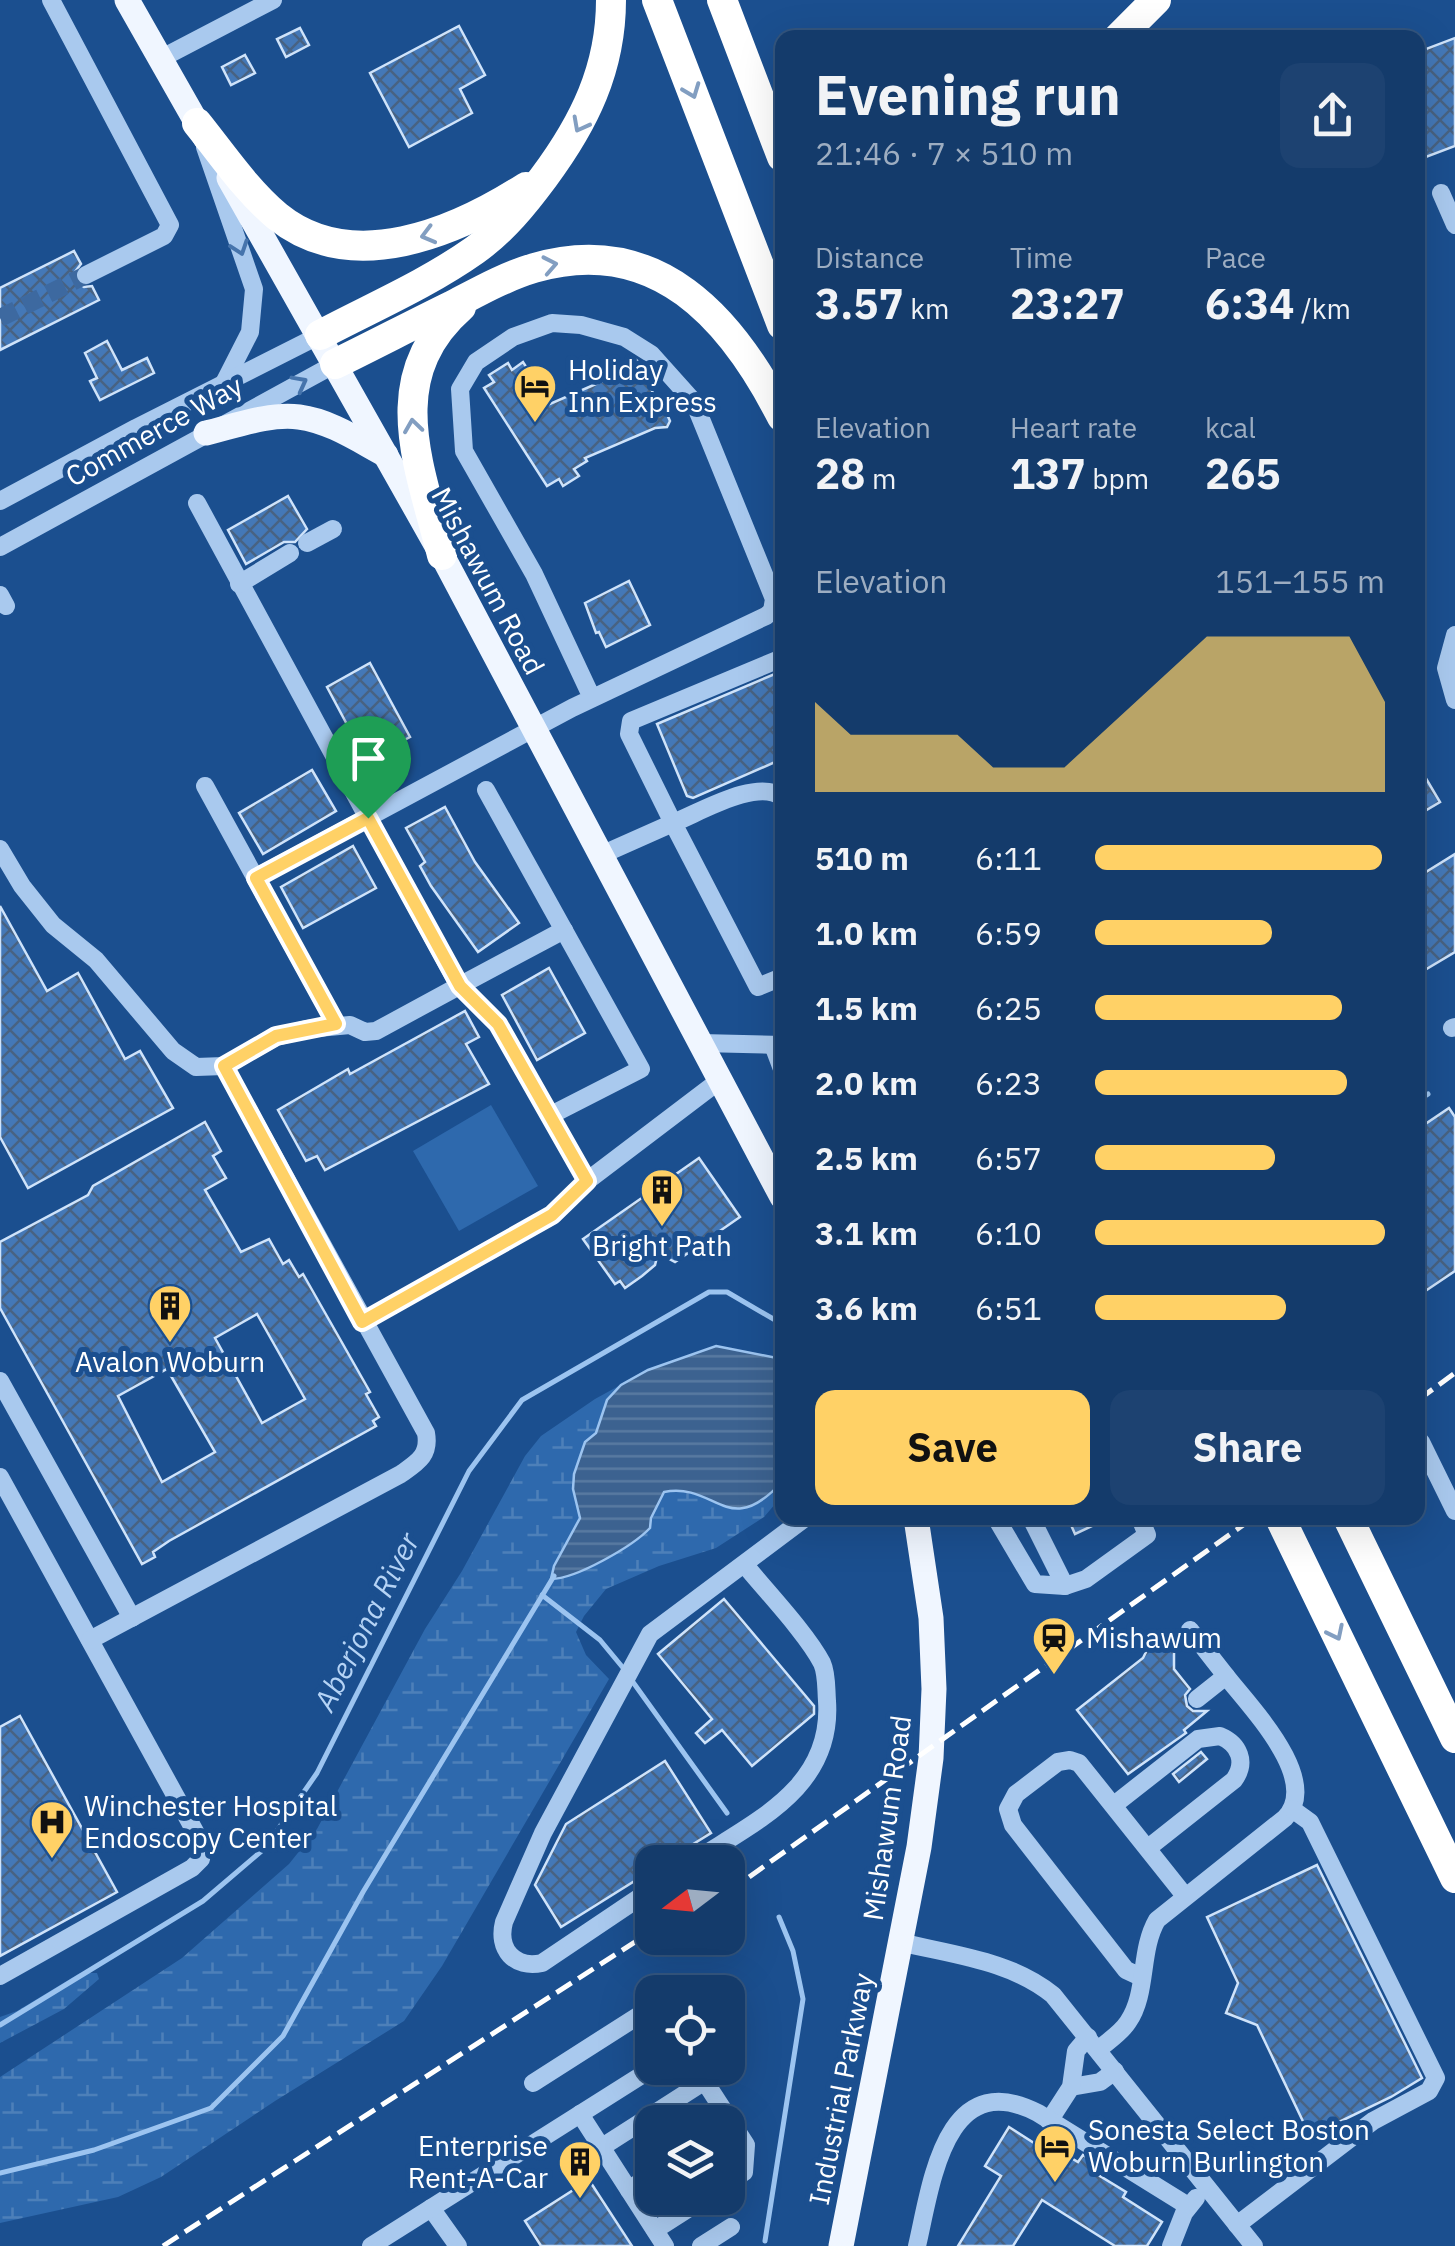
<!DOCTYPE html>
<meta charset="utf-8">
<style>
body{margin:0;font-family:"IBM Plex Sans",sans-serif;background:#1d4271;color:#f1f3f6;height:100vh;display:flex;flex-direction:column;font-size:38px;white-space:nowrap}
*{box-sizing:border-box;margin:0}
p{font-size:32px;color:#9dadc1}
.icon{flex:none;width:55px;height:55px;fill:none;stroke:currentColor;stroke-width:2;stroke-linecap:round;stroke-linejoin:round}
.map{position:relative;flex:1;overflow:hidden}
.panel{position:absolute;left:775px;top:30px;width:650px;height:1495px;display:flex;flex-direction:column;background:#143b6b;border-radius:20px;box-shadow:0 10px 40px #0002,0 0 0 2px #33557e}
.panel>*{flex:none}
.needle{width:65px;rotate:254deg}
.tools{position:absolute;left:635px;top:1845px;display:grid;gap:20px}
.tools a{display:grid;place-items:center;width:110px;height:110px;border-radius:20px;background:#143b6b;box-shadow:0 10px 40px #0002,0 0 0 2px #33557e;font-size:50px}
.pin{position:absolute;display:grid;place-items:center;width:85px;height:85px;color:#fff;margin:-102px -42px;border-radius:50% 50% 50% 0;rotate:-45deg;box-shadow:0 0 10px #0007}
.pin .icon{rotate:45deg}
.round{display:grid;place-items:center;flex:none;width:105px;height:105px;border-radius:20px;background:#1d4271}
.summary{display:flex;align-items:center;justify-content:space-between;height:170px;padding:0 40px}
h1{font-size:55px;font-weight:700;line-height:75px}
.stats{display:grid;grid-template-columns:repeat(3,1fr);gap:15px;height:170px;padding:10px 40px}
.stats div{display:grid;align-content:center}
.stats b{font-size:42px;font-weight:700}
.stats small{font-size:28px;font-weight:400}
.stats p{font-size:28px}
.chart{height:280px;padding:20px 40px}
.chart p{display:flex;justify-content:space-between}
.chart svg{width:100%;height:180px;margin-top:10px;fill:#ffd166;opacity:.7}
.button{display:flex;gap:20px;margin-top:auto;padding:20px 40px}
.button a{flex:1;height:115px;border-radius:20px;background:#ffd166;color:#111;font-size:40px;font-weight:700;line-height:115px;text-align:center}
.button a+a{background:#1d4271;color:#f1f3f6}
ul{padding:0 40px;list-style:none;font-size:32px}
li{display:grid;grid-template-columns:160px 120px 1fr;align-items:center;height:75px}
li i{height:25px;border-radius:12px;background:#ffd166}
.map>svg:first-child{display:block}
</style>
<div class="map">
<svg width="1455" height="2246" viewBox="0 0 1455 2246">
<defs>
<pattern id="wetland-marsh" width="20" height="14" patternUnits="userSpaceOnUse" patternTransform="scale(2.5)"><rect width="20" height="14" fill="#2e69ad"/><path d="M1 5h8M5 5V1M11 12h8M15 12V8" fill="none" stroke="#4d80b9"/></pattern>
<pattern id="water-rules" width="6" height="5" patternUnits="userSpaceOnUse" patternTransform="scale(2.5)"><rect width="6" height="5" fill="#3c6290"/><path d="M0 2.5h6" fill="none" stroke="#597aa1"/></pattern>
<pattern id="building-cross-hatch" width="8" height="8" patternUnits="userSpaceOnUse" patternTransform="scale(2.5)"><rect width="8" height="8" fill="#4478b7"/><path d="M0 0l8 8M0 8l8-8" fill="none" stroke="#486282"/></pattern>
</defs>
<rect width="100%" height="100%" fill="#1b4f8f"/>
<path fill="#2e69ad" d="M491,1105L538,1186L459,1231L413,1151Z"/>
<g fill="url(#wetland-marsh)">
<path d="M716,1346L782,1359V1496L764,1517L716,1548L659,1566L606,1589L584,1616L576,1632L586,1655L609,1679L442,1966L404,2021L275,2101L161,2177L118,2197L0,2223V2077L182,1958L289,1864L317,1829L425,1629L462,1571L525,1456L541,1436L595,1399L648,1370Z"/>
<path d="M80,1973H97L99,1979L64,2009L0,2043V2017L17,2011Z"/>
</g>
<path fill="url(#water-rules)" stroke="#9cc4f0" stroke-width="2.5" d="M716,1346L782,1359V1482C727,1541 717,1482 664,1492L651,1518L650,1528C633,1546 576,1579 551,1579L554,1566L580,1518L573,1489L574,1474L585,1442L596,1433L607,1400L621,1385L648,1370Z"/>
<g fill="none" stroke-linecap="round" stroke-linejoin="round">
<g stroke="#9cc4f0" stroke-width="5">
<path d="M1418,1100L1428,1094"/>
<path d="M542,1595L600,1640L624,1669"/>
<path d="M630,1678L727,1813"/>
<path d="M0,2025L203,1901L265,1848L317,1773L469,1471L522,1400L709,1292H727L782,1324"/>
<path d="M0,2173L94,2150L211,2108L283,2036L363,1892L554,1576"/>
<path d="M765,2241L803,1999L793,1951L779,1917"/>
</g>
</g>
<g fill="url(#building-cross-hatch)" stroke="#cfe3fa" stroke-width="2.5" fill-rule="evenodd">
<path d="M459,26L485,75L460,89L472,113L409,147L370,73Z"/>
<path d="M300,28L309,45L286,57L277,39Z"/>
<path d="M1455,38V146L1418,160V52Z"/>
<path d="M245,55L255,73L231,85L222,67Z"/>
<path d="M74,251L81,264L74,273L75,281L84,287L92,286L99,300L0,350V288Z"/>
<path d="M107,341L122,370L147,358L154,373L100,400L90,381L97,378L85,353Z"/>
<path d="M635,359L650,372L647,379L660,410L666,412L670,421L667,427L655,428L585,458L587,461L574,469L579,476L563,486L559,479L547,486L484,388L494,382L489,375L508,363L512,370L523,362L550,404L626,371L623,364Z"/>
<path d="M288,496L307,529L295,542H284L246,564L228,530Z"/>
<path d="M629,581L650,625L606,647L599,632L596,633L585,603Z"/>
<path d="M370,663L410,737L366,760L327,687Z"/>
<path d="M782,671V759L693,798L687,796L657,724Z"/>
<path d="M1418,765L1440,802L1418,815Z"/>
<path d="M312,770L336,811L263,854L239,813Z"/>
<path d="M445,807L475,862L519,923L478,952L431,886L420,866L425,862L406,828Z"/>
<path d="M353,846L376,888L303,928L281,887Z"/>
<path d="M1455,854V952L1418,974V877Z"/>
<path d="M0,906L47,991L78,973L125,1059L140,1051L173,1108L28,1188L0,1137Z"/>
<path d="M549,968L585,1033L537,1060L502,995Z"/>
<path d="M465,1011L479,1037L466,1044L489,1084L325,1170L317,1156L306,1161L278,1110L348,1069L350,1074Z"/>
<path d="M1449,1108L1455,1117V1271L1418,1296V1129Z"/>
<path d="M205,1122L221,1151L213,1156L226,1178L205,1190L241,1252L269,1239L283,1264L289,1260L299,1277L303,1274L370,1392L366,1394L379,1417L373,1421L376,1426L169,1541L153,1552L155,1557L142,1564L0,1308V1242L88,1195L93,1186ZM257,1314L305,1399L262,1423L215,1338ZM167,1369L215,1452L162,1482L118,1396Z"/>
<path d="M699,1158L740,1217L675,1262L658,1253L655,1265L642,1276L625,1288L620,1281L615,1284L583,1239Z"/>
<path d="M1068,1518H1109L1075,1534Z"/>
<path d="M724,1599L814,1706V1714L752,1766L722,1730L705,1743L696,1733L712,1719L658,1654Z"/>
<path d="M1161,1642L1174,1651V1669L1190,1689L1185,1695L1187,1706L1193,1711H1207L1184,1730L1186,1733L1128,1774L1077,1710L1143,1658L1149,1646Z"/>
<path d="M20,1716L117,1892L0,1956V1727Z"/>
<path d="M1201,1752L1207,1759L1179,1782L1173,1774Z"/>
<path d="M665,1761L711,1833L664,1862H652V1870L561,1927L535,1885L566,1824Z"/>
<path d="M1317,1865L1422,2078L1391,2097L1310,2136L1257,2025L1226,2013L1238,1983L1207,1917Z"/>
<path d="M1009,2127L1048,2152L1051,2146L1078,2162L1083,2155L1104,2169L1100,2176L1126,2192L1123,2197L1162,2222L1147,2246H1115L1042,2200L1013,2246H958L1001,2176L985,2166Z"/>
<path d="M589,2180L632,2246H541L525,2221Z"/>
</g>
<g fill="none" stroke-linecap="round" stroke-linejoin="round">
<path stroke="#3d69a0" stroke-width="18" stroke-dasharray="18 9" stroke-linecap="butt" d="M0,318L86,275"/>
<g stroke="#a9c9ee" stroke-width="18">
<path d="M51,0L170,225L164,236L86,275"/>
<path d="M160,59L273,0"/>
<path d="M205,147L254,289L250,332L225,381"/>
<path d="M1441,193L1455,225"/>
<path d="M0,501L136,428L320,335"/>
<path d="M197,503L459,986L564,930"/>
<path d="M307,543L333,529"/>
<path d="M0,547L335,364"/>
<path d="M239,584L290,553"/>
<path d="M0,595L6,606"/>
<path d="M1455,635L1446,668L1455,700"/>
<path d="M205,786L336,1025"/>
<path d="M486,790L641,1069L551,1115"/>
<path d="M782,797C757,778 701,812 673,823L758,987L782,977"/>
<path d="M0,849L22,886L53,925L96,960L173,1051L196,1067L224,1066L276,1037L307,1029L350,1025L365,1032L376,1031L459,986L498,1024L587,1181L720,1080"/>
<path d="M601,855L673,823L629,734L631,721L782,658"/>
<path d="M255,878L572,708C637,677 702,647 766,616L772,611L774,599L694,402L651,354L624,337L581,325L552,323L513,337L476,362L460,389L464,451L534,574L592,698"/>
<path d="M1452,1028L1455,1027"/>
<path d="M701,1043L782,1045"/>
<path d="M773,1045L782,1069"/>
<path d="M362,1322L552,1215L587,1181"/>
<path d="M0,1381L132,1618"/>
<path d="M1421,1442L1455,1511"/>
<path d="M0,1477L203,1846L201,1859L192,1868L0,1976"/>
<path d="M996,1518L1035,1584L1065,1586"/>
<path d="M1031,1518L1065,1586L1086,1579L1147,1535L1140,1518"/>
<path d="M1190,1630L1226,1676"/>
<path d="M90,1640L401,1474C418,1462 430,1455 426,1433L224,1066"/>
<path d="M1114,1805L1198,1739L1220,1736C1239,1744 1247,1762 1234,1780L1148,1848"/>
<path d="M693,1862C755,1821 833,1788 827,1701C826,1688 827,1674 822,1663C807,1634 767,1592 745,1565"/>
<path d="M652,1889L542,1963C514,1969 497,1949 504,1922L543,1833L650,1634L805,1518"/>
<path d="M900,1942C952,1955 1010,1960 1053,1995L1254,2246"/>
<path d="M1141,1977L1126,1970L1013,1825L1008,1809L1016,1794L1058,1762L1070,1760L1079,1763L1185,1896"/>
<path d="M1098,2050C1108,2041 1121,2033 1128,2022C1148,1993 1139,1951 1157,1920L1285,1818C1322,1780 1250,1707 1226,1676L1197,1699"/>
<path d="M696,2068L746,2145L744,2172L728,2183"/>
<path d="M533,2083L652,2007"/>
<path d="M1071,2087L1100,2082L1115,2071"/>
<path d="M580,2114L665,2246"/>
<path d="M1049,2121L1071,2087L1076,2051L1088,2037"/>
<path d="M602,2147L705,2081"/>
<path d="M629,2190L652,2174"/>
<path d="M431,2208L458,2246"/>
<path d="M1237,2225L1373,2121L1429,2091L1436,2078L1310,1822L1292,1809"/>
<path d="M655,2230L705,2198"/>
<path d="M371,2246L653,2068"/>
<path d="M701,2246L731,2227"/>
<path d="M917,2246C931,2187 944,2064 1038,2113L1188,2206"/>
<path d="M1171,2246L1184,2213L1196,2198"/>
</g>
<g stroke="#f0f6ff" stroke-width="25">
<path d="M127,0L206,139"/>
<path d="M229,178L442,555L782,1197"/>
<path d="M206,433C235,426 270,413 299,417C330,421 358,440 386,455"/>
<path d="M841,2246L919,1847L931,1758L934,1689L931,1618L916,1518"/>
</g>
<g stroke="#fff" stroke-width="30">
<path d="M657,0L782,325"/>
<path d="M722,0L782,157"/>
<path d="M1118,38L1156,0"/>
<path d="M197,123C222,154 246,190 277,216C352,277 456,232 526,187"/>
<path d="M320,335C371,308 427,284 475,250C503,230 524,204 544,177C584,123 611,69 611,0"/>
<path d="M335,364C374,345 412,325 451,306C478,292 504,277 534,268C657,232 732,319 782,417"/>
<path d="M442,555C420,467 380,378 461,307"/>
<path d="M1280,1518L1455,1878"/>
<path d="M1348,1518L1455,1738"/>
</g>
<g stroke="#fff" stroke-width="5" stroke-dasharray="18 8" stroke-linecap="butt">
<path d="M1418,1400L1455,1373"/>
<path d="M728,1892L1253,1518"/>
<path d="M163,2246L652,1931"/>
</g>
</g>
<defs><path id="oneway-chevron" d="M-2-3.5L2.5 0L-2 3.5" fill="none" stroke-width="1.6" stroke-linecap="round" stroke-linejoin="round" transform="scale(2.5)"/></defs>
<g stroke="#829ec1">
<use href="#oneway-chevron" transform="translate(692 91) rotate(69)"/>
<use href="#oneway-chevron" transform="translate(580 125) rotate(118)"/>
<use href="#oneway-chevron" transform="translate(428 235) rotate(165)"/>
<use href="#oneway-chevron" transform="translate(550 265) rotate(-11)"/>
<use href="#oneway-chevron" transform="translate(413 426) rotate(-98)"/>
<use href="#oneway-chevron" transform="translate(1336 1633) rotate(64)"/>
</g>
<g stroke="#4674ac">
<use href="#oneway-chevron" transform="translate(240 248) rotate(71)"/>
<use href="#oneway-chevron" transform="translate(300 383) rotate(-28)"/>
</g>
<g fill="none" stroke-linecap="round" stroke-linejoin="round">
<g stroke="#fff" stroke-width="20">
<path id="route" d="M368,818L460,986L498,1024L587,1181L552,1215L362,1322L224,1066L276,1036L336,1024L256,878Z"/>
</g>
<use href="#route" stroke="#ffd166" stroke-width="12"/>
</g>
<defs>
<g id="hotel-pin" transform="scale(2.25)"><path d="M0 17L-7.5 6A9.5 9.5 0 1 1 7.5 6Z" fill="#ffd166" stroke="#1b4f8f"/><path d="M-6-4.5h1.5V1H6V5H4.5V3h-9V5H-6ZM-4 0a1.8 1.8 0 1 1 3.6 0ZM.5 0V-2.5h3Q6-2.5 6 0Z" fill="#111"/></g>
<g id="building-pin" transform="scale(2.25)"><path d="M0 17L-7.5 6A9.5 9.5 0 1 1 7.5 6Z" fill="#ffd166" stroke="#1b4f8f"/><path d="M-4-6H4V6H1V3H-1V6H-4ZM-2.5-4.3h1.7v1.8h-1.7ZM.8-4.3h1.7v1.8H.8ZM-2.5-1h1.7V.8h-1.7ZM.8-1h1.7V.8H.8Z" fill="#111"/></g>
<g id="station-pin" transform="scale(2.25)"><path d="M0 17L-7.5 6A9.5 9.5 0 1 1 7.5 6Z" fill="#ffd166" stroke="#1b4f8f"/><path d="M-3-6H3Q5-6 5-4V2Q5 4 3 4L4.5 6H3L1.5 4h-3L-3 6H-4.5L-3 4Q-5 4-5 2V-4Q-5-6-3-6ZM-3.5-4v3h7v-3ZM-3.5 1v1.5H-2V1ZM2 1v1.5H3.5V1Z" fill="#111"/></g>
<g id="hospital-pin" transform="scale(2.25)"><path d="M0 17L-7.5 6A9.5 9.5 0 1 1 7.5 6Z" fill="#ffd166" stroke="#1b4f8f"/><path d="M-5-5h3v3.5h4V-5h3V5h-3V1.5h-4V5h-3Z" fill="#111"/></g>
</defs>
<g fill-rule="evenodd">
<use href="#hotel-pin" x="535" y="386"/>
<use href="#building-pin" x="662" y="1190"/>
<use href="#building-pin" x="170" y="1306"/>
<use href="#station-pin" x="1054" y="1638"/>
<use href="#hospital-pin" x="52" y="1822"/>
<use href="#hotel-pin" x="1055" y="2146"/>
<use href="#building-pin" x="580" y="2162"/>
</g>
<g text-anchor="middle" stroke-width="10" stroke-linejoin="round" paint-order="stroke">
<g font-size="28" fill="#fff" stroke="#1b4f8f" text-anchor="start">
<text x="568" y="380">Holiday<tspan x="568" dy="32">Inn Express</tspan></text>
<text x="662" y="1256" text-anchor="middle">Bright Path</text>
<text x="170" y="1372" text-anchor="middle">Avalon Woburn</text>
<text x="1086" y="1648">Mishawum</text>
<text x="84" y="1816">Winchester Hospital<tspan x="84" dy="32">Endoscopy Center</tspan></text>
<text x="1088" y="2140">Sonesta Select Boston<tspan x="1088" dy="32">Woburn Burlington</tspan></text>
<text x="548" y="2156" text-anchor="end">Enterprise<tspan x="548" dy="32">Rent-A-Car</tspan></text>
</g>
<g font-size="28" fill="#fff" stroke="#1b4f8f">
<text transform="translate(154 431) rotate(-29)" y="10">Commerce Way</text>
<text transform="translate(488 581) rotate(62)" y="10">Mishawum Road</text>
<text transform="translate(887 1818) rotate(-82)" y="10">Mishawum Road</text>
<text transform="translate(841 2089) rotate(-79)" y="10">Industrial Parkway</text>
</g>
<g font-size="30" font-style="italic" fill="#b5d3f5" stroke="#1b4f8f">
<text transform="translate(367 1622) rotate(-63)" y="10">Aberjona River</text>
</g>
</g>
</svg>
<div class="tools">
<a><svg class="needle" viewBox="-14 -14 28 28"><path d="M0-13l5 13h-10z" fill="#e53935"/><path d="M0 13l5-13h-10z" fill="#9dadc1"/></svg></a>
<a><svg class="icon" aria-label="locate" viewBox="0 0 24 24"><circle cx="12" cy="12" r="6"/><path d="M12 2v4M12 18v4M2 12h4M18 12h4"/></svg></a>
<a><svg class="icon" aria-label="layers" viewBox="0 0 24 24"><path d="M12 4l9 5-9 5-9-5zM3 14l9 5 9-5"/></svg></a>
</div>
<div class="pin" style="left:368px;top:818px;background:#1e9e55"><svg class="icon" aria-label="arrive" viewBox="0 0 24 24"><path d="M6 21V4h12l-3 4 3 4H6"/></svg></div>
<section class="panel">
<div class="summary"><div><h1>Evening run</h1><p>21:46 · 7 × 510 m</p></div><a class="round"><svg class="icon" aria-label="share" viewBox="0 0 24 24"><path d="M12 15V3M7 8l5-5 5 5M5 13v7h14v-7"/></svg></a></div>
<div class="stats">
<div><p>Distance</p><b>3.57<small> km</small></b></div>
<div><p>Time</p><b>23:27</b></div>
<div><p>Pace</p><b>6:34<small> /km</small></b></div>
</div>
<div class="stats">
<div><p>Elevation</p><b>28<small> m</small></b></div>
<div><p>Heart rate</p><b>137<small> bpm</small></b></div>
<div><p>kcal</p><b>265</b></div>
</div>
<div class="chart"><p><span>Elevation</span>151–155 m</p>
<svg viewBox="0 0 160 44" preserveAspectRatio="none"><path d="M0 44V22L10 30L20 30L30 30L40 30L50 38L60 38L70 38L80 30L90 22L100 14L110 6L120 6L130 6L140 6L150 6L160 22V44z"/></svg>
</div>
<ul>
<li><b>510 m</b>6:11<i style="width:99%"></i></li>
<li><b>1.0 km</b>6:59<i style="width:61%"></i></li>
<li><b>1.5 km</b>6:25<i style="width:85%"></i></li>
<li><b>2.0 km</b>6:23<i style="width:87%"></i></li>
<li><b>2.5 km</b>6:57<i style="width:62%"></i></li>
<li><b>3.1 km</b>6:10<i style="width:100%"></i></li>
<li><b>3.6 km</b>6:51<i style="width:66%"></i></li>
</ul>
<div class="button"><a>Save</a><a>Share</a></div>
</section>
</div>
